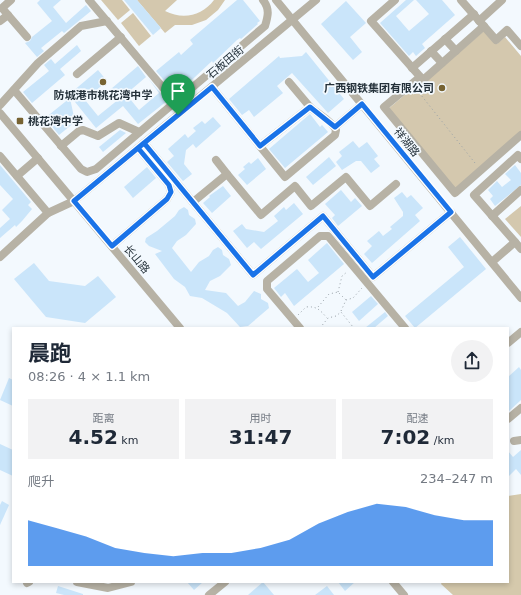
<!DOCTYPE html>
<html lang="zh">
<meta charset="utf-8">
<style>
body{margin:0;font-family:"DejaVu Sans","Noto Sans SC",sans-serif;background:#f2f2f3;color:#1f2937;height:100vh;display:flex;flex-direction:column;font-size:15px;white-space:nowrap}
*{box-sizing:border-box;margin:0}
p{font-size:13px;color:#747a83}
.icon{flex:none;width:22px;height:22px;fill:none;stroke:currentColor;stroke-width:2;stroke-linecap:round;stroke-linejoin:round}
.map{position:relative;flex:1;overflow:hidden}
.drawer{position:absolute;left:12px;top:327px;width:497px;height:256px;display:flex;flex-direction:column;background:#fff;border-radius:0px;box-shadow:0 2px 6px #0003}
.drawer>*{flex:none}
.pin{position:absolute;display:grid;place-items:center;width:34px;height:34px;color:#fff;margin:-41px -17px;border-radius:50% 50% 50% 0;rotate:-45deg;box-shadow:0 0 4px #0007}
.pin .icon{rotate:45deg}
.round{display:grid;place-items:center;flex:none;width:42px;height:42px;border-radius:21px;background:#f2f2f3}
.summary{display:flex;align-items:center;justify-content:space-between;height:68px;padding:0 16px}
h1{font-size:22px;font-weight:700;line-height:30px}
.figures{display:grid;grid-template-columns:repeat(3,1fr);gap:6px;height:68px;padding:4px 16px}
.figures div{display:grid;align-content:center;border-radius:0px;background:#f2f2f3;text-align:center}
.figures b{font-size:20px;font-weight:700}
.figures small{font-size:11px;font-weight:400}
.figures p{font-size:11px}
.chart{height:112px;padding:8px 16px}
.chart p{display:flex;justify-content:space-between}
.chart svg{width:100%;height:72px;margin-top:4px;fill:#1a73e8;opacity:.7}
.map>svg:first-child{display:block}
</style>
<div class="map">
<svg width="521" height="595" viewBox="0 0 521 595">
<rect width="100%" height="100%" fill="#f3f9fe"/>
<g fill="#d4c8ae">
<path d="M101,0H122L130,10L118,20Z"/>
<path d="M137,0H177L165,11C183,20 202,16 214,0H225L218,10L206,20L192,25H175L165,33Z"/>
<path d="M133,13L151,36L139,46L121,23Z"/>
<path d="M485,30L497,44L505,37L521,56V132L455,189L388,109L420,82L423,84Z"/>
<path d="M521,206V237L505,219Z"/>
</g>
<path fill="#d5c9ac" d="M521,494V595H453L441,584L442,582H508V496Z"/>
<g fill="#cae5fa">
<path d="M40,0H61L53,7L66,23L86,5L91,11L64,33L62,31L41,48L44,51L37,57L25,43L30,41L32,37L52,21L37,3Z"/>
<path d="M124,0H137L161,28L153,35Z"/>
<path d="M237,0H243L260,21L257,23L258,24L241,39L240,38L237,40L213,63L212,61L178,93L171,85L169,86L156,71L179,52L181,55L193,44L190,40Z"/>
<path d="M406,0H414L396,16L409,31L429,14L416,0H442L455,15L422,44L425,48L416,56L413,52L409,56L380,23Z"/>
<path d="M346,1L366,23L350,37L362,52L353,60L321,24Z"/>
<path d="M77,45L81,51L60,69L65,75L32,103L23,92L49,71L44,65L51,59L55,64Z"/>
<path d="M306,52L344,99L328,113L292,73L277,86L283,93L254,117L249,110L242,115L229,99L279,56L280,58L302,56Z"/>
<path d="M138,66L146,77L126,94L139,110L159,93L148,78L167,101L138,124L123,106L96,128L71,97L74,94L72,92L98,70L107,81L85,100L98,116L119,99L111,89Z"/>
<path d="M70,98L75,122L59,135L45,118Z"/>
<path d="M310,114L320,127L322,125L328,132L285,168L269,149Z"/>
<path d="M213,117L221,126L196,148L193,144L186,150L184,164L192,174L183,181L167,162L174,156L168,149L185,134L188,138L196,131L193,128L202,121L205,124Z"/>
<path d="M120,130L126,133L103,152L99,147Z"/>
<path d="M353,141L359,148L367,142L378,156L374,159L380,166L371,173L361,161H356L342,170L336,162L342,156L339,152Z"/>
<path d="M329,157L336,166L313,185L306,177Z"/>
<path d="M258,158L266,169L247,185L238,175L245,169L243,167L249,162L251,164Z"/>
<path d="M0,165L31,202L28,205L32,209L22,221L16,227L15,225L0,238V228L10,219L2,210L13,199L0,185Z"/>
<path d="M515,165L521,173V185L495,206L490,199L493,196L488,190L497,181L502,187L511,180L505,174Z"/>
<path d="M147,167L156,178L133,198L124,187Z"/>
<path d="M223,186L231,196L212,213L203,203L210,197L209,196Z"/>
<path d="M341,190L351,202L355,198L362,206L338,226L332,218L335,215L325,204Z"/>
<path d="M402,192L407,198L411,195L423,208L415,215L420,221L372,263L364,254L372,246L367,241L379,231L383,236L392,229L390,227L403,216V212L394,198Z"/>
<path d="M294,203L303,214L261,249L254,242L247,248L233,231L242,224L246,229L264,232L278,221L274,216L284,207L286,210Z"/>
<path d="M184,207L188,210L189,215L195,219L196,224L186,235L177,241L172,248L191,272L199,262L209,256L213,250L218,247L222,250L223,255L229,259L231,265L220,276L210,281L205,290L226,293L238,306L245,302L254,291L261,294V299L268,303L269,308L248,326L240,327L227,313L202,298L190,296L185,287L174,279L155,254L162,251L149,246L145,242L146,238L157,231L175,216L179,210Z"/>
<path d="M460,237L486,269L415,328L405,316L464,267L448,247Z"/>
<path d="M327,243L344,264L294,306L285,293L281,297L274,288L297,269L308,282L319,273L308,260Z"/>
<path d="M34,263L49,281L85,286L98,276L116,297L85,323L46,317L14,279Z"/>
<path d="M371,296L378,304L359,321L352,312Z"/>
<path d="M385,312L388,316L374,328H365Z"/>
<path d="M519,367L521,370V400L508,412V377Z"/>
<path d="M9,378L13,380V406L0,400Z"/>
<path d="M0,444L13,450V476L0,470Z"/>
<path d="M521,450V475L516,469L508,477V451L513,457Z"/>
<path d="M2,501L9,505L0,525V505Z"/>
<path d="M187,582H203L194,590Z"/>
<path d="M263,582L274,595H248Z"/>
<path d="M338,582H355L345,591Z"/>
<path d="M58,586L83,594V595H64L56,593Z"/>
<path d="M327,586L334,595H315Z"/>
</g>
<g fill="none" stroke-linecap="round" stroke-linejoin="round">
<g stroke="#98a1a8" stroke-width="1" stroke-dasharray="1 3" stroke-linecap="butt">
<path d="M417,90L475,163"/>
<path d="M338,292L342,276L347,272"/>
<path d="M318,307L329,294L338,292L346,300"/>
<path d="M341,311L346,300L353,298L362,288"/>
<path d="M298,315L306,307C317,306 320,310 327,318"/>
<path d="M320,328L328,318L336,316L341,312L353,327"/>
</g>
<g stroke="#b7b2a5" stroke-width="8">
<path d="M11,0L2,8L27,37"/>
<path d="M89,0L175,102"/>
<path d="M276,0L521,298"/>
<path d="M395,0L371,21L423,80L484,26"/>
<path d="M461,0L496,40L507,30L521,46"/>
<path d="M0,21L8,15"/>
<path d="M479,21L502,0"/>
<path d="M445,39L456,51"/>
<path d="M431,51L442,63"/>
<path d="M412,68L474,14"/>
<path d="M77,74L121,37"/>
<path d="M420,77L384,107L455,193L521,135"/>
<path d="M289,82L310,107"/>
<path d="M212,87L285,177L335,135L336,130C332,121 318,114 310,107L260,146"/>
<path d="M14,90L81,169L87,172L96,169L265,26C268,16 270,9 263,0"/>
<path d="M0,105L38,63L81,26L107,21"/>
<path d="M0,113L180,328"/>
<path d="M335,127L362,104"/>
<path d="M144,143L253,275L323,216L373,277L451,212"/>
<path d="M61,146L79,131L83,130L98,136L119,123L139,132"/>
<path d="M0,156L48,213L74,201L316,0"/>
<path d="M227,174L261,215L295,186L311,206L346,177L370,206L396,184"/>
<path d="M17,176L38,158"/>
<path d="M193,202L227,174L216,160"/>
<path d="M492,216L521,190"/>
<path d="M515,242L474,195L518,155L521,159"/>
<path d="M112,246L167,199L171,192L169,185L138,148"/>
<path d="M0,257L48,213"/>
<path d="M492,262L515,242L521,249"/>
<path d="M300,328L267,289V281L320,236H328L405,328"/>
<path d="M508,343L521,332"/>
<path d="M508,419L521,408"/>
<path d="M514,441L521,440"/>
<path d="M77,582L108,588L131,582"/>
<path d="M393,582L404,595"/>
<path d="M27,583L29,582"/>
<path d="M209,595L225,582"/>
</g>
</g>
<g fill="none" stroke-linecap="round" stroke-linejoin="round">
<g stroke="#fff" stroke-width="8">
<path id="route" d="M178,115L138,148L169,185L171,192L167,199L112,246L74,201L144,143L253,275L323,216L373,277L451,212L362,104L335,127L310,107L260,146L212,87L178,115"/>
</g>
<use href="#route" stroke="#1a73e8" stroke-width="5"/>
</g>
<g fill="#776332" stroke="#f3f9fe" stroke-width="1.5">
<circle cx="103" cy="82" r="4"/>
<circle cx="442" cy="88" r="4"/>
<rect x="16" y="117" width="8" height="8" rx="2"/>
</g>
<g text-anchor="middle" stroke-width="3.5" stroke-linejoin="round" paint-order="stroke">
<g font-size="11" fill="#24313a" stroke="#f3f9fe">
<text transform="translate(225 62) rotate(-40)" y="4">石板田街</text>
<text transform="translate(407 142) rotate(51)" y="4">祥湖路</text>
<text transform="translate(137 259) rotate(50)" y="4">长山路</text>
</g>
<g font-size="11" font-weight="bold" fill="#24313a" stroke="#f3f9fe" text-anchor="end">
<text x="434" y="92">广西钢铁集团有限公司</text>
<text x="103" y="99" text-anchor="middle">防城港市桃花湾中学</text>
<text x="28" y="125" text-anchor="start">桃花湾中学</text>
</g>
</g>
</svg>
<div class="pin" style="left:178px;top:115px;background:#1e9e55"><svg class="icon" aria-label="arrive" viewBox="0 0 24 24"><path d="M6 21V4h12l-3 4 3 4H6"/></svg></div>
<section class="drawer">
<div class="summary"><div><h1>晨跑</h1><p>08:26 · 4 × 1.1 km</p></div><a class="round"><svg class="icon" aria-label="share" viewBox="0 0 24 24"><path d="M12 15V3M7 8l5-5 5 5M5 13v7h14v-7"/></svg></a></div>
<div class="figures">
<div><p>距离</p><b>4.52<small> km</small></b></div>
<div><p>用时</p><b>31:47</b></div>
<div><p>配速</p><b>7:02<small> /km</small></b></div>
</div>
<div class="chart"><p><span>爬升</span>234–247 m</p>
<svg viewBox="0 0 160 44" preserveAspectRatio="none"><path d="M0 44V16L10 21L20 26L30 33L40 36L50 38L60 36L70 36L80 33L90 28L100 18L110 11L120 6L130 8L140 13L150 16L160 16V44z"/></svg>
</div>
</section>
</div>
